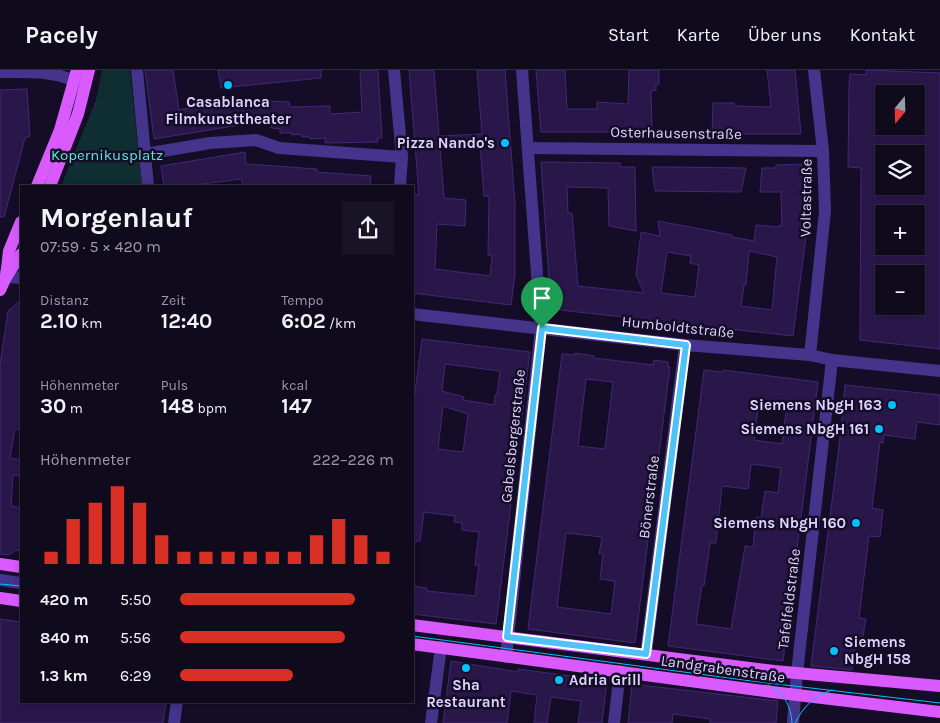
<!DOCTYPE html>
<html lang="de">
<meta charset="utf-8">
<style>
body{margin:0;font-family:Karla,sans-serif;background:#191326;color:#f1f3f6;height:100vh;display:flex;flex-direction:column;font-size:19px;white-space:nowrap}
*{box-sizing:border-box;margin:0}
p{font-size:16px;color:#9c9aa4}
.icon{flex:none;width:28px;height:28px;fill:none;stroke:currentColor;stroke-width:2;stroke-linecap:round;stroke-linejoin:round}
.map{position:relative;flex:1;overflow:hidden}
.sheet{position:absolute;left:20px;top:115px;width:394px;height:518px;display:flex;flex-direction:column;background:#100a1d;border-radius:0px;box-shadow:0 2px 8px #0003,0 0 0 1px #302b3b}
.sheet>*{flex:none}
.needle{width:32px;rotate:199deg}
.tools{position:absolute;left:875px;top:15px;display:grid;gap:10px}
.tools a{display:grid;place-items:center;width:50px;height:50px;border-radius:0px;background:#100a1d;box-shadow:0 2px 8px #0003,0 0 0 1px #302b3b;font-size:25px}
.pin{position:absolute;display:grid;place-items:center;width:42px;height:42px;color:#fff;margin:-51px -21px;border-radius:50% 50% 50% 0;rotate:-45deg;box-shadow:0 0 5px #0007}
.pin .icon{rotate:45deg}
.round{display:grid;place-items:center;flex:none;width:52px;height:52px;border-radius:0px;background:#191326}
.summary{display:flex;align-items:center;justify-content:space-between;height:85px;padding:0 20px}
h1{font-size:28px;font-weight:700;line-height:38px}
.figures{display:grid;grid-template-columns:repeat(3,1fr);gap:8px;height:85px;padding:5px 20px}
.figures div{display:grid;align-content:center}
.figures b{font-size:21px;font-weight:700}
.figures small{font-size:14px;font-weight:400}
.figures p{font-size:14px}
.chart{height:140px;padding:10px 20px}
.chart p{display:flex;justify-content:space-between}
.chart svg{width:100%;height:90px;margin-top:5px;stroke:#d93025;stroke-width:6}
ul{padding:0 20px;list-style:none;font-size:16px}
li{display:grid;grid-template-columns:80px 60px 1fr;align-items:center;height:38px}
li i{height:12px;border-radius:6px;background:#d93025}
header{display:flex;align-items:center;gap:30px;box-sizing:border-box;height:70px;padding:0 25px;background:#100a1d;border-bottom:1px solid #302b3b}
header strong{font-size:24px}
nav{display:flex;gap:28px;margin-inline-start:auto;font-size:18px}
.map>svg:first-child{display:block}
</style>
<header>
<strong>Pacely</strong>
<nav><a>Start</a><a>Karte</a><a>Über uns</a><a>Kontakt</a></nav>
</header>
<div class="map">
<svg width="940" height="653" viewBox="0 0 940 653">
<rect width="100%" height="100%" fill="#150d27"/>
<path fill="#0f2e32" d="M102,0H130L142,116H61L96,30Z"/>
<g fill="#29174a" stroke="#432778" fill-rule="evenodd">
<path d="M145,0H173L179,40L228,29L289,32L290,37L330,36V44L362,42L360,0H378L382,68H377L378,72L325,73V68L310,69V67H302L301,64L292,65V63H280V59L271,58V54H246L154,69Z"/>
<path d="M218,0H321V8L221,18Z"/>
<path d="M409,0H434L439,66L482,64L477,0H505L515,134V204L511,235L412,223L414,124L419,125ZM480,75L484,126H489L488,185L492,186L490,206L435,199L437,154L465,156L466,130L444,128L440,78Z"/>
<path d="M536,0H565L567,39H597V32L628,34L629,0H659V14H656V20L651,21L652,62H541Z"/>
<path d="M767,0H795L801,64H712L713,33H734V36L771,37Z"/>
<path d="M866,0L940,3V279L860,270L861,98L848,97L849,16L850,4L866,5ZM884,24H916V56H884ZM884,84H916V116H884ZM884,144H916V176H884ZM884,204H916V236H884Z"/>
<path d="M27,19L30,66L25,68L4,147H0V20Z"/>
<path d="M245,82L246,94L317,99V102L371,106L370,116H242V109L187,116H164L161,96Z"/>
<path d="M541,92L620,93V97H635L636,161L609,156L608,118L567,117L568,143H572L578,216L644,223L636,205L641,162L660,166L658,151L732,165V167L754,171L756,155L779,157L780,155L782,156L781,122H760L762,98H776V95L804,94L807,159L793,266L551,239ZM749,181L777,187L772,240L741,236L744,215H746ZM667,182L691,186L690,193L699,195L695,227L661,223Z"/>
<path d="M652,97H671L746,98L741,122L655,121Z"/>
<path d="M21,230V360L15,359L10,388L21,390L20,406L13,405L11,436L21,438L19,454H21V481L16,480L9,485L0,484V295L8,241Z"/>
<path d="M422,269L530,282L496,554L412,544V516L427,518V521L475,526L479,495H475L479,462L462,460V453L454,452L455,446L424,442L420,471H412V346ZM445,294L500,301L497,325H495L494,335L463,330L464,327L442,321ZM443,336L468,344L463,382L438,379Z"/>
<path d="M575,283L594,286V288L653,295L654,290L668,292V297H670L635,573L528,559L562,284L575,285ZM586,309L613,312L605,379L578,376ZM566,463L602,467L599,484H603L600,509L615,511L611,544L557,537Z"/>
<path d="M704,300L722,302L723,300L818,312L783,591L668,576ZM763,331L787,334L782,374L754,370L759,332L763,333ZM751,394L781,398L778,423L765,421L761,448L756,447L753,477L745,476L731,559L696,554L702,515L704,516L710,473H716L722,416L748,419Z"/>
<path d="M845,315L940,325V355L917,352L915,369L884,365L883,373L880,372L872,438L883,440L880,467L869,466L859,548L866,549L862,571L856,570L852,600L811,596L840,368Z"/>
<path d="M0,549L21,552V631H166L163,653H0Z"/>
<path d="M451,591L518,602V599L607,611L602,653H578L581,631L551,627L547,653H534L537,625L511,621L507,653H443Z"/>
<path d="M632,614L778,631L776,653H710V649L673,644L672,653H628Z"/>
</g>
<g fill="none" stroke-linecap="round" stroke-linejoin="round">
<g stroke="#44348b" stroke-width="12">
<path d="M137,0L148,116"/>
<path d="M394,0L402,87L400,116"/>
<path d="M0,2C27,2 49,0 75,11"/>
<path d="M528,78L823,81"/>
<path d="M145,84L210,73L256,70L279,78L402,87"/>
<path d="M0,206L21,208"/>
<path d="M412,244L685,275L810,285L832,290L940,301"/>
<path d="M810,285L825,141L823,81L814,0"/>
<path d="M0,510L21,513"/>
<path d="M646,584L685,275"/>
<path d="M506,587L541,258L522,0"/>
<path d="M174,653L177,631"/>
<path d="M431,653L441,577"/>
<path d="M614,653L620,601"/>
<path d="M793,653L797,603L832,290"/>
</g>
<g stroke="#d95bff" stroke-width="12">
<path d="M37,116L60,60L77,0"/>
<path d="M50,116L78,44L89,0"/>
<path d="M6,207L9,181L21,152"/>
<path d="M0,220L6,207L21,184"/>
<path d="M0,494L21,497"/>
<path d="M0,528L21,531"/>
<path d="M412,555L774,601L940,616"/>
<path d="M412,574L772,622L940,642"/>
</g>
<g stroke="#00c0ff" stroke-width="1">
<path d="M0,514L21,516"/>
<path d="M412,566L759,612L940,633"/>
<path d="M768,615C784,622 791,636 792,653"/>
<path d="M795,653C803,637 814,626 832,620"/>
</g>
</g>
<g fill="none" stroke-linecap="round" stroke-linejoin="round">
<g stroke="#fff" stroke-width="10">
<path id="route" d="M542,258L686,275L646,584L507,567Z"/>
</g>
<use href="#route" stroke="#4fc3f7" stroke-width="6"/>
</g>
<g fill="#00c0ff" stroke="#150d27" stroke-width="2">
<circle cx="228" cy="15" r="5"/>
<circle cx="505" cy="73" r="5"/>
<circle cx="892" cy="335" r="5"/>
<circle cx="879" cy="359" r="5"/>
<circle cx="856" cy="453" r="5"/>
<circle cx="834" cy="581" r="5"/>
<circle cx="466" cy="598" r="5"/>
<circle cx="559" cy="610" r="5"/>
</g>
<g text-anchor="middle" stroke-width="5" stroke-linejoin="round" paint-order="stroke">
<g font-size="15" font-weight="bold" fill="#dfd4ff" stroke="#150d27" text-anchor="end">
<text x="228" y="37" text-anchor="middle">Casablanca<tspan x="228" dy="17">Filmkunsttheater</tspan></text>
<text x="495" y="78">Pizza Nando's</text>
<text x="882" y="340">Siemens NbgH 163</text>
<text x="869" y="364">Siemens NbgH 161</text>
<text x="846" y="458">Siemens NbgH 160</text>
<text x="844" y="577" text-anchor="start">Siemens<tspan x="844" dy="17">NbgH 158</tspan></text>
<text x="569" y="615" text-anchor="start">Adria Grill</text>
<text x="466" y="620" text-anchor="middle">Sha<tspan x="466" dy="17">Restaurant</tspan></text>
</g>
<g font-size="15" fill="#dfd4ff" stroke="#150d27">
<text transform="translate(676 63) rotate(1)" y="5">Osterhausenstraße</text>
<text transform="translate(806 128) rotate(-89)" y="5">Voltastraße</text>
<text transform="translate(678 257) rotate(6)" y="5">Humboldtstraße</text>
<text transform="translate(513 366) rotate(-84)" y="5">Gabelsbergerstraße</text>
<text transform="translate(649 427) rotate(-83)" y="5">Bönerstraße</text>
<text transform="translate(789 529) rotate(-83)" y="5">Tafelfeldstraße</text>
<text transform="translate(723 599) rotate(8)" y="5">Landgrabenstraße</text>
</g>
<g font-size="15" fill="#54eadb" stroke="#150d27">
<text x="107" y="90">Kopernikusplatz</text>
</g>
</g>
</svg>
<div class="tools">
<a><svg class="needle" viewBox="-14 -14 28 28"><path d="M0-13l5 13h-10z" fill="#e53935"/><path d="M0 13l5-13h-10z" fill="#9c9aa4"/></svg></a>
<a><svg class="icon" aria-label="layers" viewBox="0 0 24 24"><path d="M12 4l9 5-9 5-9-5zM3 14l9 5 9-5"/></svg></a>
<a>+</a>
<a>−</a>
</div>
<div class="pin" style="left:542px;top:258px;background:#1e9e55"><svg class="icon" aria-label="arrive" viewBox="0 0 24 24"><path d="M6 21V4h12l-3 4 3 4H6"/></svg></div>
<section class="sheet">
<div class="summary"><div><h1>Morgenlauf</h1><p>07:59 · 5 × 420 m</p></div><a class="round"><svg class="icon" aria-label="share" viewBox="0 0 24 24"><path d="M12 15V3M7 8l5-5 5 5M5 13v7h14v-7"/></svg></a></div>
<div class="figures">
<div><p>Distanz</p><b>2.10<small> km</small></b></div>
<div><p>Zeit</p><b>12:40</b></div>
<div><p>Tempo</p><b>6:02<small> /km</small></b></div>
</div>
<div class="figures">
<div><p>Höhenmeter</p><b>30<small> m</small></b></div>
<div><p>Puls</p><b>148<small> bpm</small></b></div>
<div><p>kcal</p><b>147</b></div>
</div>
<div class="chart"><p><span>Höhenmeter</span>222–226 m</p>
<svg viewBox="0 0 160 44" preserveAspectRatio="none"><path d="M5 44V38M15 44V22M25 44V14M35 44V6M45 44V14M55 44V30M65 44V38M75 44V38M85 44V38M95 44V38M105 44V38M115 44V38M125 44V30M135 44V22M145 44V30M155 44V38"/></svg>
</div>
<ul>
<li><b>420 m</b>5:50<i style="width:82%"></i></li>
<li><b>840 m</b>5:56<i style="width:77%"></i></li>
<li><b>1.3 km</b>6:29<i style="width:53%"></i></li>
</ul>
</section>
</div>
